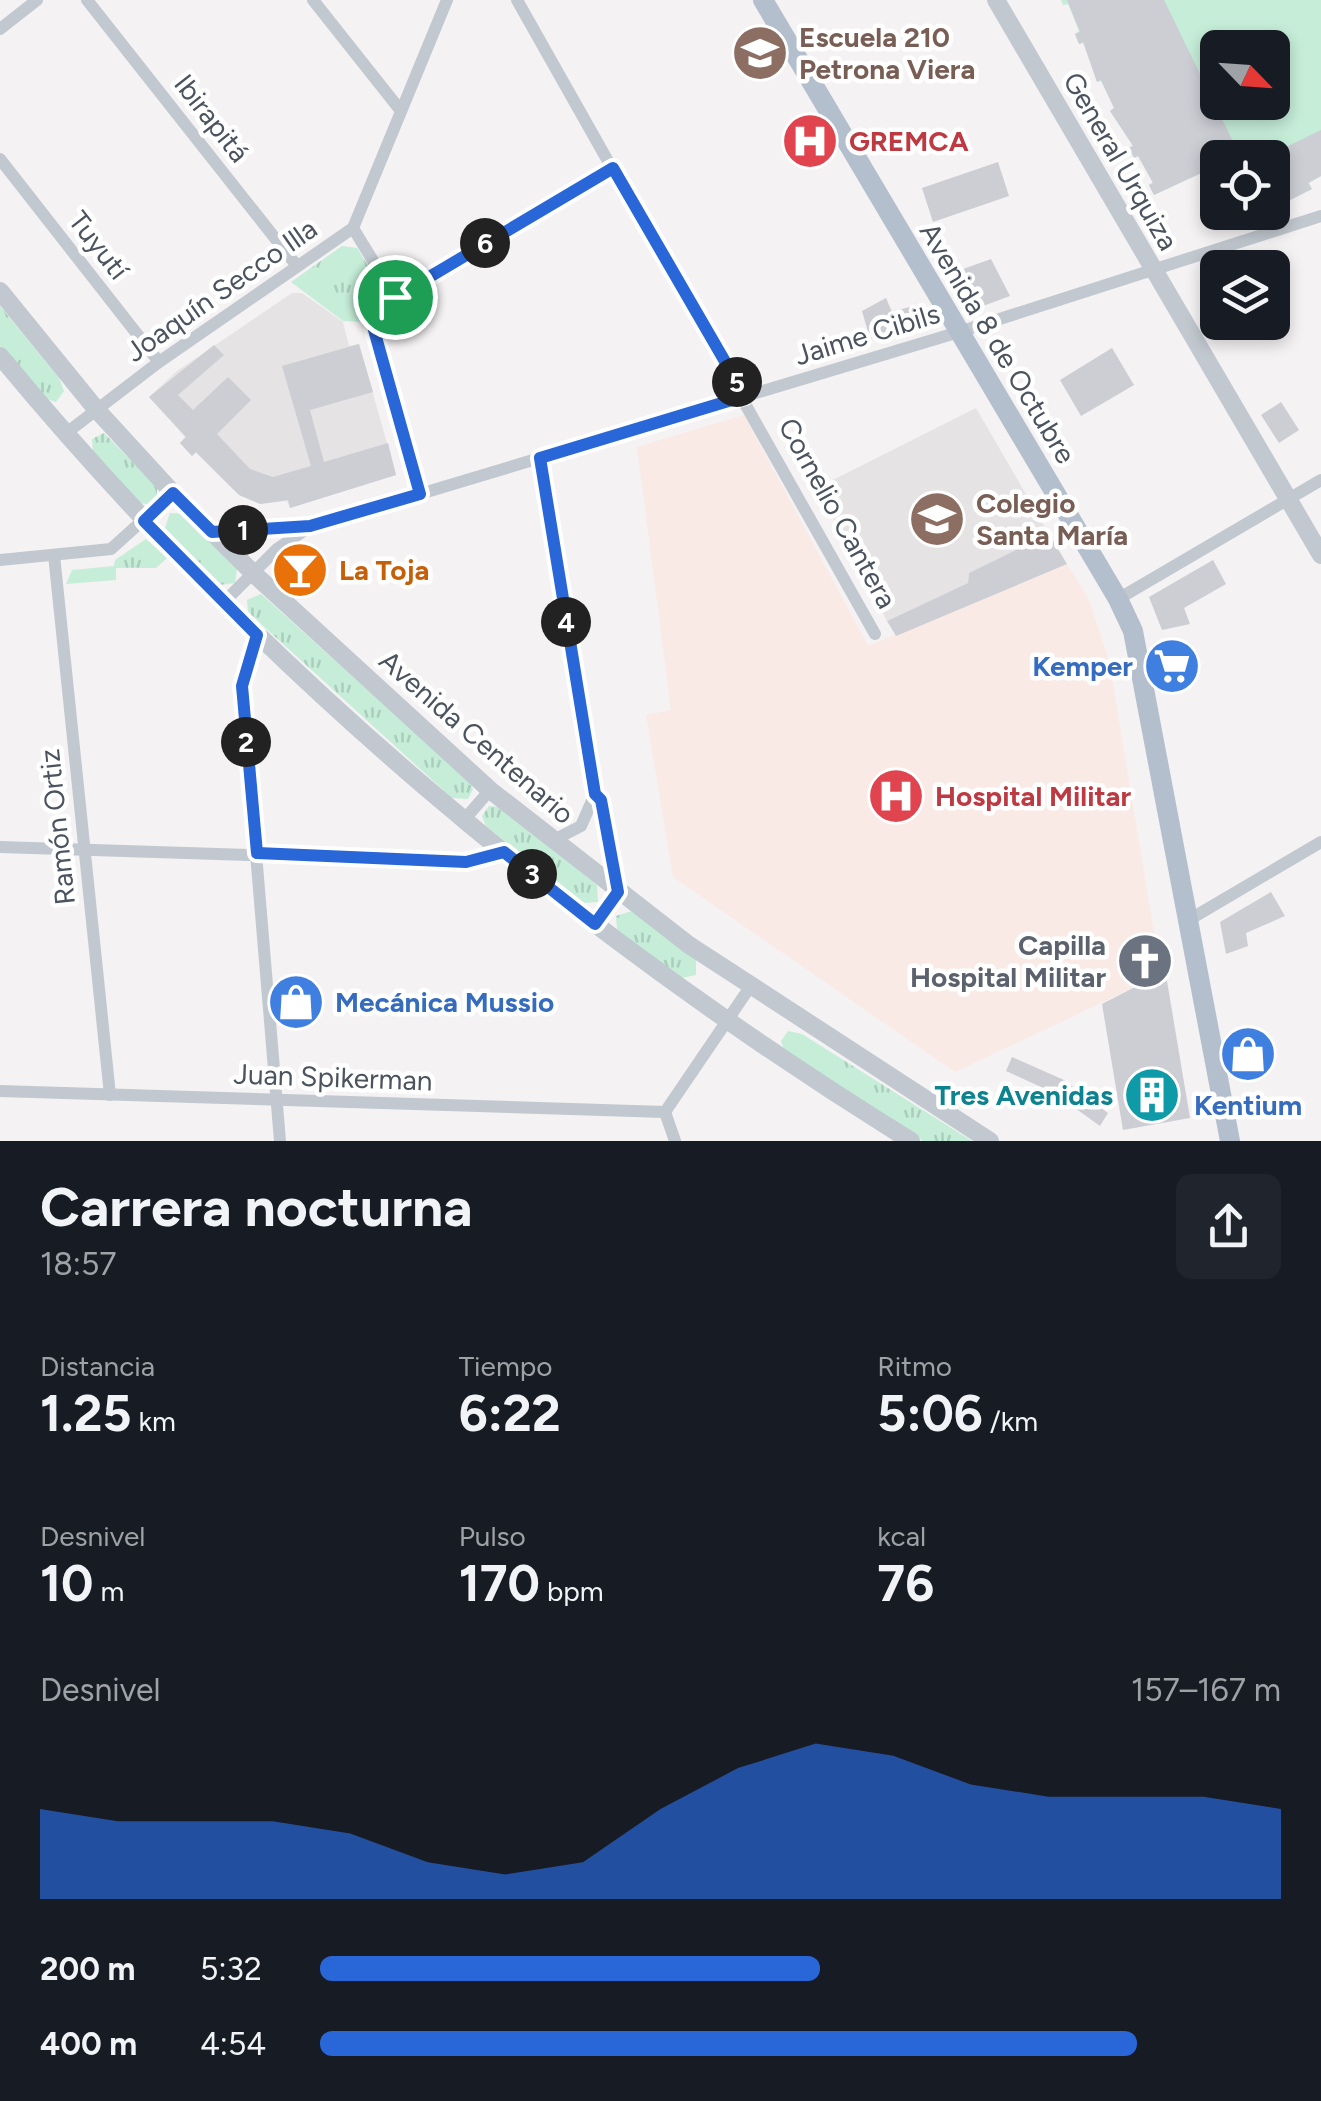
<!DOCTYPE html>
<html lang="es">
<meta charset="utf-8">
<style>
body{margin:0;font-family:Figtree,sans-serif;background:#20242c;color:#f1f3f6;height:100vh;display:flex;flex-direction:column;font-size:38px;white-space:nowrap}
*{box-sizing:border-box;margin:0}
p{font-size:32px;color:#9ea1a6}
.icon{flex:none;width:55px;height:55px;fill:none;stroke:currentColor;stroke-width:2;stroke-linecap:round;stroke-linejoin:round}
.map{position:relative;height:1141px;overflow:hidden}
.details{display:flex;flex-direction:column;background:#171b24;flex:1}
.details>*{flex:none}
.needle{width:65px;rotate:115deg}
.buttons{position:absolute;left:1200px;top:30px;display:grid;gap:20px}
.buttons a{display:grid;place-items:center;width:90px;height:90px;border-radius:15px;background:#171b24;box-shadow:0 5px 15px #0003;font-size:50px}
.pin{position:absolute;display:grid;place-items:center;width:85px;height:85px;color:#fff;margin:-42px;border:5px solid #fff;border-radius:50%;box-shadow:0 2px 10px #0007}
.km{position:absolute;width:50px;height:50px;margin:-25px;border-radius:50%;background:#222;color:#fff;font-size:28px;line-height:50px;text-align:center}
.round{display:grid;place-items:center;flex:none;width:105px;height:105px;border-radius:15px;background:#20242c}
.head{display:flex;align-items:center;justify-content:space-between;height:170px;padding:0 40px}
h1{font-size:55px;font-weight:700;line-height:75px}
.stats{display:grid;grid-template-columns:repeat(3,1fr);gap:15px;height:170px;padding:10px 40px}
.stats div{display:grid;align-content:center}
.stats b{font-size:50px;font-weight:700}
.stats small{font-size:28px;font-weight:400}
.stats p{font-size:28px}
.chart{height:280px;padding:20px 40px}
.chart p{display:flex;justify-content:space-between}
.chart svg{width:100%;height:180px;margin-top:10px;fill:#2966d7;opacity:.7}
ul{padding:0 40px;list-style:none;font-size:32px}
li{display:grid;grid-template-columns:160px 120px 1fr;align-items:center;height:75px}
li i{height:25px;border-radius:12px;background:#2966d7}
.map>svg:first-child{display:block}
</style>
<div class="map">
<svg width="1321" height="1141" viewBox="0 0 1321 1141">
<defs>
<pattern id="grass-tufts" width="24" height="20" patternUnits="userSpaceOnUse" patternTransform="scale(2.5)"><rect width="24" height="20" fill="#c5edd8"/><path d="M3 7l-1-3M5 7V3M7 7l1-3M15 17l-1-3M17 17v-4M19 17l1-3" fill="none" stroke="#abcdbc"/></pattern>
</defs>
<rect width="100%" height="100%" fill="#f4f2f2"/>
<g fill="#e5e3e3">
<path d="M292,293H302L343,322L349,346L359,344L396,475L290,508L287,501L260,504L239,495L196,453L192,456L180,443L185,437L149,397L177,371Z"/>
<path d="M976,408L1049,534L969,573L968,583L887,621L817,488Z"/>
</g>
<path fill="#faeae6" d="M744,415L868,646L1067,564L1089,600L1109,660L1162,981L1137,986L955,1072L673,877L646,715L671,710L637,447Z"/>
<g fill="url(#grass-tufts)">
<path d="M342,246L357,248L380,285L363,322L343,321L291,282Z"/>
<path d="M0,306L59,378L64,391L56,402L41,397L0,346Z"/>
<path d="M104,433L157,487V501L152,505L140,503L93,452L92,439Z"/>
<path d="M170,513L183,514L237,569L235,583L220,585L165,528Z"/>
<path d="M146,539L167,558L156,568H116V580L66,584L72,570L114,566L115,560Z"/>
<path d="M261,594L470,782L473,789L468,799L452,798L248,612L247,600Z"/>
<path d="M489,806L500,807L597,885L598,902L581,903L486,826L482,816Z"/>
<path d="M632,911L696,959V975L681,978L617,930L616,916Z"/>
<path d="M788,1031L802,1034L972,1141H923L784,1050L781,1041Z"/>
</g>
<path fill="#c5edd8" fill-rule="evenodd" d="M1061,0H1321V176L1309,183L1312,189L1273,209L1272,158H1218L1215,167L1154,195L1149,185L1153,182L1138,156L1134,158L1129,148L1133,145L1110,111L1114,108L1101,81L1097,82L1084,43L1079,44L1075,34L1079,31L1068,4L1063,5ZM1218,48H1272V102H1218Z"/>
<g fill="#ccced4">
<path d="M1067,0H1164L1241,158H1218V201L1203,172L1154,195L1149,185L1153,183L1138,156L1134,158L1129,148L1133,146L1110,111L1114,108L1101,80L1097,82L1083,42L1079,44L1075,34L1080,32Z"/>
<path d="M1321,130V176L1308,183L1312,189L1272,209V154Z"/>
<path d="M998,162L1009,196L933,222L922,188Z"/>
<path d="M991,259L1010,296L983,306L963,269Z"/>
<path d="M886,298L892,312L913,306L919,324L870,339L862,311Z"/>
<path d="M359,344L373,392L310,410L324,462L388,443L396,475L290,508L288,500L260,504L239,495L196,452L192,456L180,443L186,437L149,397L214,345L224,355L178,395L193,410L228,377L251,400L217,434L250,469L273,477L311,466L282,366Z"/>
<path d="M1112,348L1134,385L1081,416L1060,380Z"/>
<path d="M1281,402L1299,430L1279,443L1261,415Z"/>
<path d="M1049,534L1067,564L896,636L887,621L968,583L969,573Z"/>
<path d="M1213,560L1226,584L1184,608L1190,624L1162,630L1149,597Z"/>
<path d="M1271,892L1285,916L1246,933L1248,946L1226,954L1220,922Z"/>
<path d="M1167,981L1190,1118L1123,1130L1102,1004L1137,986Z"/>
<path d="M1012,1057L1064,1080L1108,1113L1100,1126L1054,1093L1006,1071Z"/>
</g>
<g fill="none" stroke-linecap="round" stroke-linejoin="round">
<g stroke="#c1c8cf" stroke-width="12">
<path d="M87,0L297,266"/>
<path d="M313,0L401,111"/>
<path d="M517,0L875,634"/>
<path d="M0,29L37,0"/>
<path d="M0,159L159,362"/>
<path d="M353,228L395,297L377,308L374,329L420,494"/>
<path d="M395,297L613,167"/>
<path d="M65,434L159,362L353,228L447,0"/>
<path d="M540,458L595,794L601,800L618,892L595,924"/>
<path d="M212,531L310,527L959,332L1321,216"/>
<path d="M54,555L110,1095"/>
<path d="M0,560L111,549L173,493"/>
<path d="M1118,599L1321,480"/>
<path d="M224,602L277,549L308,528"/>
<path d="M257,635L242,686L280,1141"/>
<path d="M464,820L490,790"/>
<path d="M552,841L581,826L595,794"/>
<path d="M0,847L466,862L504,852"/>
<path d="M1187,921L1321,842"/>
<path d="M0,1091L665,1112"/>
<path d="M665,1112L750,987"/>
<path d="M665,1112L675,1141"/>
</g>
<g stroke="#c1c8cf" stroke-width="18">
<path d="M996,0L1321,555"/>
<path d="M0,291L96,409L173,493L254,574L490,790L689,945L990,1141"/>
<path d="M0,356C257,667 569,929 911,1141"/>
</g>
<path stroke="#b4bfce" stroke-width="20" d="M763,0L1118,599L1133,631L1230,1141"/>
</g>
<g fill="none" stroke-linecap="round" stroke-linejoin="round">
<g stroke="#fff" stroke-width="20">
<path id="route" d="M613,168L745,396L540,458L595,794L601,800L618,892L595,924L504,852L466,862L257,853L242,686L257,635L144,521L173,493L212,532L310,526L420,494L374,330L377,308Z"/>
</g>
<use href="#route" stroke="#2966d7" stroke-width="12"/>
</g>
<defs>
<g id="school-disc" transform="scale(2.875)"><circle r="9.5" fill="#8d6e63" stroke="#fff"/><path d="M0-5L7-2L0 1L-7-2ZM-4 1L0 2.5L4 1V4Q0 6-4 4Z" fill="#fff"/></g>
<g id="hospital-disc" transform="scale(2.875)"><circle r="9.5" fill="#e0444e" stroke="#fff"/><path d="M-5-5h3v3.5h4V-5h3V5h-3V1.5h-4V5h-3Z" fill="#fff"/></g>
<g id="bar-disc" transform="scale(2.875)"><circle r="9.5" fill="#e8710a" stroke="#fff"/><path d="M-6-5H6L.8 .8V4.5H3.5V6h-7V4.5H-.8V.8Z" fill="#fff"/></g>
<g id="supermarket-disc" transform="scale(2.875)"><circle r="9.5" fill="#3f7fe0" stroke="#fff"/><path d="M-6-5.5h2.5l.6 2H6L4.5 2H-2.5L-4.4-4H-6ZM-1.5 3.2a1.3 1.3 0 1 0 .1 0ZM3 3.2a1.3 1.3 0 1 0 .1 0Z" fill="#fff"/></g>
<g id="church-disc" transform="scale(2.875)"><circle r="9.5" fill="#6b7280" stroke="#fff"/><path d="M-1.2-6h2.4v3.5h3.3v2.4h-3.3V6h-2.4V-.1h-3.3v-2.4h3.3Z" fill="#fff"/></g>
<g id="shop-disc" transform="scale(2.875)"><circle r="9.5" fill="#3f7fe0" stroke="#fff"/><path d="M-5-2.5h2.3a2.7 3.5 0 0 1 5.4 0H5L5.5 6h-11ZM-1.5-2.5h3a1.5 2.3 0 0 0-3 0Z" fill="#fff"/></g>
<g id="building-disc" transform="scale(2.875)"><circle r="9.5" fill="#0f9aa8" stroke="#fff"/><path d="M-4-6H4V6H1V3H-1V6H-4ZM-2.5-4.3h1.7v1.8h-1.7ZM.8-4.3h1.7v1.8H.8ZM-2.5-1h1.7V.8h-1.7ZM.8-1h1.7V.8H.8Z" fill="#fff"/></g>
</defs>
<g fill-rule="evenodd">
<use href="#school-disc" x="760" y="53"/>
<use href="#hospital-disc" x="810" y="141"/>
<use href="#school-disc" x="937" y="519"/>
<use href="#bar-disc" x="300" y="570"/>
<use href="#supermarket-disc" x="1172" y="666"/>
<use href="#hospital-disc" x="896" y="796"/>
<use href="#church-disc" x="1145" y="961"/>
<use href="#shop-disc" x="296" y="1002"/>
<use href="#shop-disc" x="1248" y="1054"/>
<use href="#building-disc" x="1152" y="1095"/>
</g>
<g text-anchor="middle" stroke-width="9" stroke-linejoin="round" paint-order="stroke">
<g font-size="28" font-weight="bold" fill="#785e54" stroke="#fff" text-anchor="start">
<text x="799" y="47">Escuela 210<tspan x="799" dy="32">Petrona Viera</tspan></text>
<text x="976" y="513">Colegio<tspan x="976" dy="32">Santa María</tspan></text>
</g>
<g font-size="28" fill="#4b535e" stroke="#fff">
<text transform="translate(212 118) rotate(52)" y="10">Ibirapitá</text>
<text transform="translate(1121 161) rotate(60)" y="10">General Urquiza</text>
<text transform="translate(99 245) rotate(52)" y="10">Tuyutí</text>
<text transform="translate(221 290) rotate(-35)" y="10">Joaquín Secco Illa</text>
<text transform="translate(867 334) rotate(-17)" y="10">Jaime Cibils</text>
<text transform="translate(998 343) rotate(59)" y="10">Avenida 8 de Octubre</text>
<text transform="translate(838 513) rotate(61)" y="10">Cornelio Cantera</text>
<text transform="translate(477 737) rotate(41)" y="10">Avenida Centenario</text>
<text transform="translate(57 827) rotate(-96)" y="10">Ramón Ortiz</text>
<text transform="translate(333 1077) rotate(2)" y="10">Juan Spikerman</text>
</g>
<g font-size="28" font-weight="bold" fill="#be3a42" stroke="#fff" text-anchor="start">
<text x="849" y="151">GREMCA</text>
<text x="935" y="806">Hospital Militar</text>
</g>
<g font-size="28" font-weight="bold" fill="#c56008" stroke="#fff" text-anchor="start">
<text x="339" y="580">La Toja</text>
</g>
<g font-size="28" font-weight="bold" fill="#366cbe" stroke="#fff" text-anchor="end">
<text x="1133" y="676">Kemper</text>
<text x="335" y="1012" text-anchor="start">Mecánica Mussio</text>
<text x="1248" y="1115" text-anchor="middle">Kentium</text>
</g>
<g font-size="28" font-weight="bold" fill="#5b616d" stroke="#fff" text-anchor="end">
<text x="1106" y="955">Capilla<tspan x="1106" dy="32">Hospital Militar</tspan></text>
</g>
<g font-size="28" font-weight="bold" fill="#0d838f" stroke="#fff" text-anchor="end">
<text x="1113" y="1105">Tres Avenidas</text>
</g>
</g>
</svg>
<div class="buttons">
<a><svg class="needle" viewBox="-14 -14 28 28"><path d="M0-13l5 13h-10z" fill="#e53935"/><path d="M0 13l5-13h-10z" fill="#9ea1a6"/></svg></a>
<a><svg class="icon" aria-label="locate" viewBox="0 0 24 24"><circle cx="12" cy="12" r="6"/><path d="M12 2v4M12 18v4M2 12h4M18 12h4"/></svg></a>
<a><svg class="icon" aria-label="layers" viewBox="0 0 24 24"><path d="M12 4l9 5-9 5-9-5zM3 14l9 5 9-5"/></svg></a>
</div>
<div class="pin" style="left:395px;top:297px;background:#1e9e55"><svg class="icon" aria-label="arrive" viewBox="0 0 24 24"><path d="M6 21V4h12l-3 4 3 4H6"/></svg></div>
<b class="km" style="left:243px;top:530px">1</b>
<b class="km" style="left:246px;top:742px">2</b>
<b class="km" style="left:532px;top:874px">3</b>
<b class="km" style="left:566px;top:622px">4</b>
<b class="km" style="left:737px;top:382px">5</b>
<b class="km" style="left:485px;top:243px">6</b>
</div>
<section class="details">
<div class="head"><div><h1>Carrera nocturna</h1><p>18:57</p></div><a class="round"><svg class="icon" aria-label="share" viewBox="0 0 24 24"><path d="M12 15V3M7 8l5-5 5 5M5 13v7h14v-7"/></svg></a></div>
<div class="stats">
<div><p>Distancia</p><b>1.25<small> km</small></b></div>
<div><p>Tiempo</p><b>6:22</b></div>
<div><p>Ritmo</p><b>5:06<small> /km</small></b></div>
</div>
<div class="stats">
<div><p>Desnivel</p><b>10<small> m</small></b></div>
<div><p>Pulso</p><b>170<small> bpm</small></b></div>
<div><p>kcal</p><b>76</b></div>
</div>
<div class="chart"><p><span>Desnivel</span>157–167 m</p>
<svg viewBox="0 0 160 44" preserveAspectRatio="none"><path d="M0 44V22L10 25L20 25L30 25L40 28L50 35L60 38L70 35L80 22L90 12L100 6L110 9L120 16L130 19L140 19L150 19L160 22V44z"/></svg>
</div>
<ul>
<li><b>200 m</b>5:32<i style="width:52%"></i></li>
<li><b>400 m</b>4:54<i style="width:85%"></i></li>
</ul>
</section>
